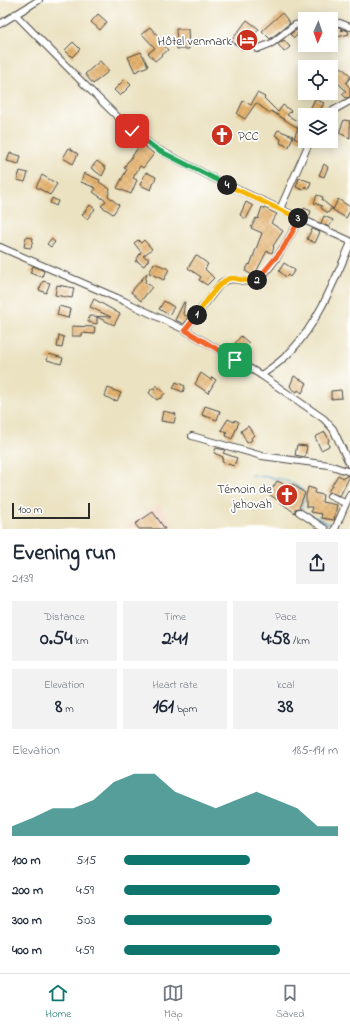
<!DOCTYPE html>
<meta charset="utf-8">
<style>
body{margin:0;font-family:"Indie Flower",sans-serif;background:#f2f2f3;color:#1f2937;height:100vh;display:flex;flex-direction:column;font-size:15px;white-space:nowrap}
*{box-sizing:border-box;margin:0}
p{font-size:13px;color:#747a83}
.icon{flex:none;width:22px;height:22px;fill:none;stroke:currentColor;stroke-width:2;stroke-linecap:round;stroke-linejoin:round}
.map{position:relative;height:529px;overflow:hidden}
.panel{display:flex;flex-direction:column;background:#fff;flex:1}
.panel>*{flex:none}
.needle{width:26px;rotate:182deg}
.buttons{position:absolute;left:298px;top:12px;display:grid;gap:8px}
.buttons a{display:grid;place-items:center;width:40px;height:40px;border-radius:0px;background:#fff;box-shadow:0 2px 10px #0003;font-size:20px}
.scale{position:absolute;left:12px;bottom:10px;width:78px;box-sizing:border-box;padding-left:4px;border:2px solid #2b2b2b;border-top:0;font-size:11px;line-height:14px;white-space:nowrap;color:#2b2b2b;-webkit-text-stroke:3px #fff;paint-order:stroke}
.pin{position:absolute;display:grid;place-items:center;width:34px;height:34px;color:#fff;margin:-17px;border-radius:8px;box-shadow:0 2px 6px #0006}
.km{position:absolute;width:20px;height:20px;margin:-10px;border-radius:50%;background:#222;color:#fff;font-size:11px;line-height:20px;text-align:center}
.round{display:grid;place-items:center;flex:none;width:42px;height:42px;border-radius:0px;background:#f2f2f3}
.summary{display:flex;align-items:center;justify-content:space-between;height:68px;padding:0 12px}
h1{font-size:22px;font-weight:800;line-height:30px}
.metrics{display:grid;grid-template-columns:repeat(3,1fr);gap:6px;height:68px;padding:4px 12px}
.metrics div{display:grid;align-content:center;border-radius:0px;background:#f2f2f3;text-align:center}
.metrics b{font-size:20px;font-weight:800}
.metrics small{font-size:11px;font-weight:400}
.metrics p{font-size:11px}
.chart{height:112px;padding:8px 12px}
.chart p{display:flex;justify-content:space-between}
.chart svg{width:100%;height:72px;margin-top:4px;fill:#0f766e;opacity:.7}
ul{padding:0 12px;list-style:none;font-size:13px}
li{display:grid;grid-template-columns:64px 48px 1fr;align-items:center;height:30px}
li i{height:10px;border-radius:5px;background:#0f766e}
.tabs{display:flex;justify-content:space-around;align-items:center;height:56px;border-top:1px solid #e0e1e3;background:#fff;font-size:11px;color:#747a83}
.tabs a{display:grid;justify-items:center;gap:2px}
.tabs .selected{color:#0f766e}
.map>svg:first-child{display:block}
</style>
<div class="map">
<svg width="350" height="529" viewBox="0 0 350 529">
<defs>
<pattern id="building-cross-hatch" width="8" height="8" patternUnits="userSpaceOnUse"><rect width="8" height="8" fill="#e6b46f"/><path d="M0 0l8 8M0 8l8-8" fill="none" stroke="#c59b60"/></pattern>
</defs>
<rect width="100%" height="100%" fill="#fff"/>
<filter id="ink" filterUnits="userSpaceOnUse"><feTurbulence type="fractalNoise" baseFrequency=".025" numOctaves="2"/><feDisplacementMap in="SourceGraphic" scale="8" xChannelSelector="R" yChannelSelector="G"/><feConvolveMatrix kernelMatrix="1 2 1 2 8 2 1 2 1" color-interpolation-filters="sRGB"/></filter>
<filter id="wash" filterUnits="userSpaceOnUse"><feTurbulence type="fractalNoise" baseFrequency=".012" numOctaves="4" result="noise"/><feDisplacementMap in="SourceGraphic" scale="16" xChannelSelector="R" yChannelSelector="G"/><feGaussianBlur stdDeviation="0.9" result="paint"/><feColorMatrix in="noise" values="0 0 0 0 0 0 0 0 0 0 0 0 0 0 0 0 0 1.4 0 .05"/><feComposite in="paint" operator="in"/></filter>
<g filter="url(#wash)">
<rect width="100%" height="100%" fill="#ebe2c1"/>
<path fill="#f3d4bf" d="M159,504L174,526V529H121Z"/>
<g fill="none" stroke-linecap="round" stroke-linejoin="round">
<g stroke="#52a5cd" stroke-width="1.5">
<path d="M251,475C268,477 291,478 303,491V493"/>
<path d="M303,497L302,511L333,526"/>
<path d="M339,527L349,529"/>
</g>
</g>
<g id="blocks">
<g fill="url(#building-cross-hatch)">
<path d="M282,13L290,23L270,39L262,31Z"/>
<path d="M98,14L107,22L100,30L91,22Z"/>
<path d="M247,20L259,29L243,50L231,41Z"/>
<path d="M150,27L160,38L159,40L168,50L155,61L148,53L155,48L142,34Z"/>
<path d="M331,27H339L341,28L342,31L343,29L348,31L349,34L334,38Z"/>
<path d="M176,29H188L189,49H177Z"/>
<path d="M296,30L300,33L294,38L290,34Z"/>
<path d="M284,40L290,47L284,52L278,44Z"/>
<path d="M73,42L80,49L72,57L65,50Z"/>
<path d="M141,52L148,66L135,72L128,57Z"/>
<path d="M100,61L109,71L93,84L85,74Z"/>
<path d="M341,67L350,75V78L346,83L350,88V97L346,98L342,94L346,91L331,76V68L336,72Z"/>
<path d="M125,79L131,85L120,96L114,90Z"/>
<path d="M257,93L265,97L264,98L278,112L283,105L291,111L287,115L305,126V131L300,141L294,138L298,128L271,111L270,113L256,103L245,119L237,114L243,101L251,105Z"/>
<path d="M315,99L324,103L317,115H311L308,113Z"/>
<path d="M344,120L350,121L349,124H350V138L339,133Z"/>
<path d="M278,130L293,136L289,147L280,143L281,139L275,135Z"/>
<path d="M141,143L154,154L143,168L140,166L133,178L137,180L131,194L117,188L127,169L124,168L128,161H129Z"/>
<path d="M69,148L78,154L73,164L63,158Z"/>
<path d="M10,153L21,156L19,164L7,161Z"/>
<path d="M97,161L106,168L102,176L91,168Z"/>
<path d="M324,164L328,167L324,177L319,175Z"/>
<path d="M20,171L28,173L25,182L17,180Z"/>
<path d="M146,172L156,177L151,190L140,185Z"/>
<path d="M84,173L100,180L99,182L110,189L108,196L119,205L113,214L101,206L106,201L93,192L96,188L81,182Z"/>
<path d="M42,175L57,184L50,195L36,187Z"/>
<path d="M299,178L311,182L309,189L305,186L303,190L296,187Z"/>
<path d="M317,195L323,197L322,200L333,209H331L328,213L321,208L322,206L314,203Z"/>
<path d="M52,198L58,201L56,206L50,203Z"/>
<path d="M338,199L350,207V211L346,218L333,210Z"/>
<path d="M246,202L253,206L246,219L240,215Z"/>
<path d="M90,205L95,209L87,219L82,215Z"/>
<path d="M262,207L277,214L271,223L283,231L273,246L274,247L272,253L267,251L254,276L245,271L249,264L250,265L262,233L251,228L256,218L258,219Z"/>
<path d="M304,208L311,211L309,217L303,214Z"/>
<path d="M324,216L333,220L329,227L321,223Z"/>
<path d="M312,229L320,232L315,243L307,239Z"/>
<path d="M26,237L33,238L31,248L24,247Z"/>
<path d="M51,239L55,242L51,247L47,244Z"/>
<path d="M138,240L141,243L144,240L152,249L143,256L149,259L144,266L137,261L135,262L141,252L134,243Z"/>
<path d="M196,255L208,264L205,269L214,278L207,285L199,280L201,277L188,268Z"/>
<path d="M154,263L169,269L164,280L149,273Z"/>
<path d="M284,263L295,270L290,277L288,275L286,277L279,271Z"/>
<path d="M33,266L44,271L42,277L30,273Z"/>
<path d="M147,273L145,282L152,287L141,301L131,292Z"/>
<path d="M43,281L50,283L46,293L39,290Z"/>
<path d="M57,285L74,288L72,298L55,295Z"/>
<path d="M94,299L120,314L114,325L97,317V324L88,322L89,316L111,317L90,307Z"/>
<path d="M164,301L174,307L169,315L159,309Z"/>
<path d="M184,302H185L183,314L188,317L184,324L175,320Z"/>
<path d="M59,306L70,309L68,318L57,315Z"/>
<path d="M72,326L95,327L94,334L82,333V336H72Z"/>
<path d="M59,335L64,337L62,348L57,347Z"/>
<path d="M241,336L249,343L239,353L232,347Z"/>
<path d="M49,354L63,358L61,364L47,360Z"/>
<path d="M201,373L211,380L212,377L216,380L208,393L195,384Z"/>
<path d="M294,376L307,383L302,393L298,390L297,392L291,388V387L290,386Z"/>
<path d="M176,382L185,386L183,392L173,388Z"/>
<path d="M156,385L165,393L160,399L159,398L157,400L149,393L152,388L154,389Z"/>
<path d="M108,388L121,393L117,401L115,400L114,401L105,396Z"/>
<path d="M341,390L342,398L331,399V391Z"/>
<path d="M205,406L220,411L217,420L202,415Z"/>
<path d="M163,411L176,414L174,423L161,421Z"/>
<path d="M228,419L234,422L235,420L239,422L232,439L226,436L227,432L221,430Z"/>
<path d="M248,426L254,435L251,438L252,440L247,443L241,431Z"/>
<path d="M325,432L329,440L328,442L329,446L321,450L315,437Z"/>
<path d="M297,445L307,446L305,457L295,455Z"/>
<path d="M216,448L225,450L223,453L237,458L234,466L222,462L223,457L214,453Z"/>
<path d="M338,475L344,478L346,476H350L340,496L328,492Z"/>
<path d="M277,481L284,484L294,485L305,493L299,508L295,509V513L269,494Z"/>
<path d="M308,487L315,489L314,493L323,495L322,502L337,505L334,520L321,518L322,514L311,512L312,507H306V495Z"/>
<path d="M153,512L165,529H139L135,524Z"/>
</g>
</g>
</g>
<g filter="url(#ink)">
<use href="#blocks" fill-opacity="0" stroke="#484642" stroke-width="1"/>
<g fill="none" stroke-linecap="round" stroke-linejoin="round">
<g stroke="#484642" stroke-width="8">
<g id="minor">
<path d="M15,14L86,86L132,131L157,149L219,181L350,241"/>
<path d="M331,22L340,23L350,27"/>
<path d="M0,24L39,0"/>
<path d="M257,49L272,43L295,25L305,23"/>
<path d="M325,115L350,101"/>
<path d="M280,209L310,141"/>
<path d="M0,247L124,301L185,330L261,375L324,419L333,429L350,465"/>
<path d="M185,330L221,283C236,274 241,284 254,281C268,278 292,232 300,219"/>
<path d="M261,375C272,368 283,360 292,350C319,321 334,281 350,245"/>
<path d="M192,436L262,456L329,465L350,472"/>
<path d="M330,496L345,503"/>
<path d="M299,512L325,529"/>
<path d="M335,529L350,494"/>
</g>
</g>
<use href="#minor" stroke="#fff" stroke-width="6"/>
</g>
</g>
<g fill="none" stroke-linecap="round" stroke-linejoin="round" filter="url(#ink)">
<g stroke="#fff" stroke-width="8">
<path id="split-1" d="M197,315L185,330L235,360"/>
</g>
<g stroke="#fff" stroke-width="8">
<path id="split-2" d="M197,315C204,305 220,278 232,278C241,279 248,283 257,280"/>
</g>
<g stroke="#fff" stroke-width="8">
<path id="split-3" d="M257,280L282,250L300,219L298,218"/>
</g>
<g stroke="#fff" stroke-width="8">
<path id="split-4" d="M227,185L298,218"/>
</g>
<g stroke="#fff" stroke-width="8">
<path id="split-5" d="M158,150L227,185"/>
</g>
<g stroke="#fff" stroke-width="8">
<path id="split-6" d="M132,131L158,150"/>
</g>
<use href="#split-1" stroke="#f0652b" stroke-width="5"/>
<use href="#split-2" stroke="#f5b400" stroke-width="5"/>
<use href="#split-3" stroke="#f0652b" stroke-width="5"/>
<use href="#split-4" stroke="#f5b400" stroke-width="5"/>
<use href="#split-5" stroke="#22a559" stroke-width="5"/>
<use href="#split-6" stroke="#22a559" stroke-width="5"/>
</g>
<defs>
<g id="hotel-disc" transform="scale(1.15)"><circle r="9.5" fill="#c8321e" stroke="#fff"/><path d="M-6-4.5h1.5V1H6V5H4.5V3h-9V5H-6ZM-4 0a1.8 1.8 0 1 1 3.6 0ZM.5 0V-2.5h3Q6-2.5 6 0Z" fill="#fff"/></g>
<g id="church-disc" transform="scale(1.15)"><circle r="9.5" fill="#c8321e" stroke="#fff"/><path d="M-1.2-6h2.4v3.5h3.3v2.4h-3.3V6h-2.4V-.1h-3.3v-2.4h3.3Z" fill="#fff"/></g>
</defs>
<g fill-rule="evenodd">
<use href="#hotel-disc" x="247" y="40"/>
<use href="#church-disc" x="222" y="135"/>
<use href="#church-disc" x="287" y="495"/>
</g>
<g text-anchor="middle" stroke-width="3.5" stroke-linejoin="round" paint-order="stroke">
<g font-size="13" fill="#2b2b2b" stroke="#fff" text-anchor="end">
<text x="232" y="45">Hôtel venmark</text>
<text x="238" y="140" text-anchor="start">PCC</text>
<text x="272" y="493">Témoin de<tspan x="272" dy="15">jehovah</tspan></text>
</g>
</g>
</svg>
<div class="buttons">
<a><svg class="needle" viewBox="-14 -14 28 28"><path d="M0-13l5 13h-10z" fill="#e53935"/><path d="M0 13l5-13h-10z" fill="#747a83"/></svg></a>
<a><svg class="icon" aria-label="locate" viewBox="0 0 24 24"><circle cx="12" cy="12" r="6"/><path d="M12 2v4M12 18v4M2 12h4M18 12h4"/></svg></a>
<a><svg class="icon" aria-label="layers" viewBox="0 0 24 24"><path d="M12 4l9 5-9 5-9-5zM3 14l9 5 9-5"/></svg></a>
</div>
<div class="scale">100 m</div>
<div class="pin" style="left:235px;top:360px;background:#1e9e55"><svg class="icon" aria-label="arrive" viewBox="0 0 24 24"><path d="M6 21V4h12l-3 4 3 4H6"/></svg></div>
<div class="pin" style="left:132px;top:131px;background:#d93025"><svg class="icon" aria-label="check" viewBox="0 0 24 24"><path d="M5 12l5 5 9-10"/></svg></div>
<b class="km" style="left:197px;top:315px">1</b>
<b class="km" style="left:257px;top:280px">2</b>
<b class="km" style="left:298px;top:218px">3</b>
<b class="km" style="left:227px;top:185px">4</b>
</div>
<section class="panel">
<div class="summary"><div><h1>Evening run</h1><p>21:39</p></div><a class="round"><svg class="icon" aria-label="share" viewBox="0 0 24 24"><path d="M12 15V3M7 8l5-5 5 5M5 13v7h14v-7"/></svg></a></div>
<div class="metrics">
<div><p>Distance</p><b>0.54<small> km</small></b></div>
<div><p>Time</p><b>2:41</b></div>
<div><p>Pace</p><b>4:58<small> /km</small></b></div>
</div>
<div class="metrics">
<div><p>Elevation</p><b>8<small> m</small></b></div>
<div><p>Heart rate</p><b>161<small> bpm</small></b></div>
<div><p>kcal</p><b>38</b></div>
</div>
<div class="chart"><p><span>Elevation</span>185–191 m</p>
<svg viewBox="0 0 160 44" preserveAspectRatio="none"><path d="M0 44V38L10 33L20 27L30 27L40 22L50 11L60 6L70 6L80 17L90 22L100 27L110 22L120 17L130 22L140 27L150 38L160 38V44z"/></svg>
</div>
<ul>
<li><b>100 m</b>5:15<i style="width:59%"></i></li>
<li><b>200 m</b>4:59<i style="width:73%"></i></li>
<li><b>300 m</b>5:03<i style="width:69%"></i></li>
<li><b>400 m</b>4:59<i style="width:73%"></i></li>
</ul>
</section>
<nav class="tabs">
<a class="selected"><svg class="icon" aria-label="home" viewBox="0 0 24 24"><path d="M3 11l9-7 9 7M6 9v11h12V9"/></svg>Home</a>
<a><svg class="icon" aria-label="map" viewBox="0 0 24 24"><path d="M3 6l6-2 6 2 6-2v14l-6 2-6-2-6 2zM9 4v14M15 6v14"/></svg>Map</a>
<a><svg class="icon" aria-label="saved" viewBox="0 0 24 24"><path d="M7 4h10v16l-5-4-5 4z"/></svg>Saved</a>
</nav>
